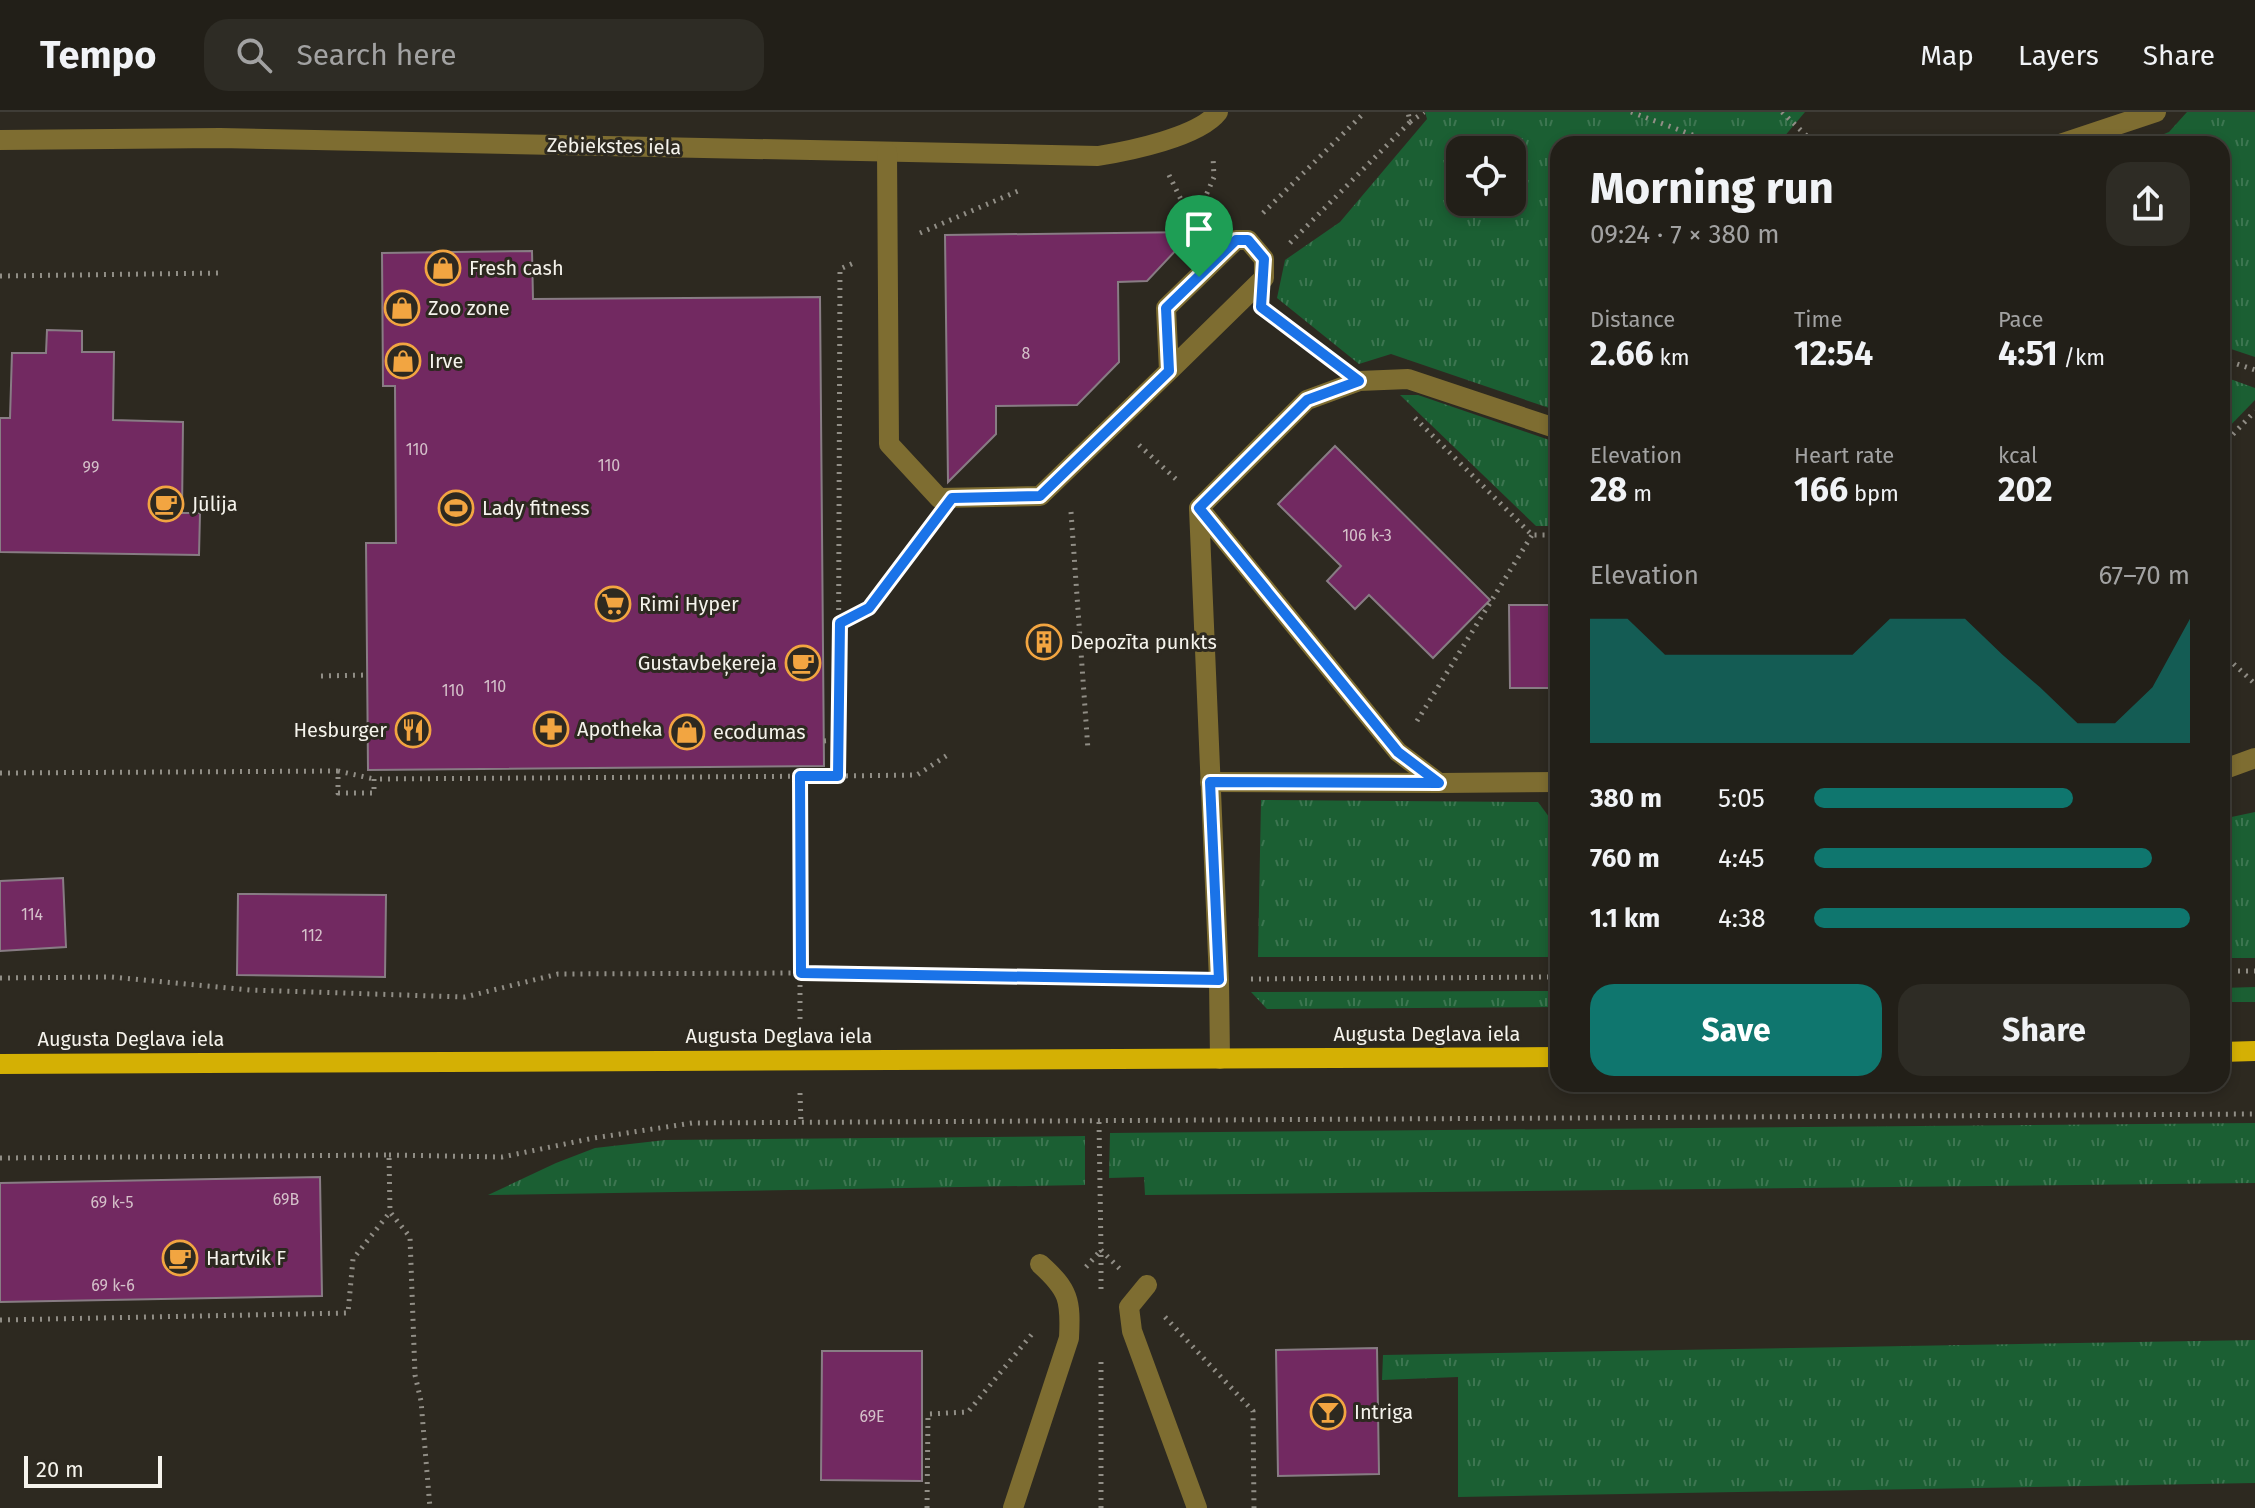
<!DOCTYPE html>
<meta charset="utf-8">
<style>
body{margin:0;font-family:"Fira Sans",sans-serif;background:#2e2c25;color:#f1f3f6;height:100vh;display:flex;flex-direction:column;font-size:30px;white-space:nowrap}
*{box-sizing:border-box;margin:0}
p{font-size:26px;color:#a2a2a2}
.icon{flex:none;width:44px;height:44px;fill:none;stroke:currentColor;stroke-width:2;stroke-linecap:round;stroke-linejoin:round}
.map{position:relative;flex:1;overflow:hidden}
.sheet{position:absolute;left:1550px;top:24px;width:680px;height:956px;display:flex;flex-direction:column;background:#221f18;border-radius:24px;box-shadow:0 4px 12px #0003,0 0 0 2px #3f3d37}
.sheet>*{flex:none}
.controls{position:absolute;left:1446px;top:24px;display:grid;gap:16px}
.controls a{display:grid;place-items:center;width:80px;height:80px;border-radius:16px;background:#221f18;box-shadow:0 4px 12px #0003,0 0 0 2px #3f3d37;font-size:40px}
.scale{position:absolute;left:24px;bottom:20px;width:138px;box-sizing:border-box;padding-left:8px;border:4px solid #f5f3ec;border-top:0;font-size:22px;line-height:28px;white-space:nowrap;color:#f5f3ec;-webkit-text-stroke:6px #2d2920;paint-order:stroke}
.pin{position:absolute;display:grid;place-items:center;width:68px;height:68px;color:#fff;margin:-82px -34px;border-radius:50% 50% 50% 0;rotate:-45deg;box-shadow:0 0 8px #0007}
.pin .icon{rotate:45deg}
.round{display:grid;place-items:center;flex:none;width:84px;height:84px;border-radius:24px;background:#2e2c25}
.head{display:flex;align-items:center;justify-content:space-between;height:136px;padding:0 40px}
h1{font-size:44px;font-weight:700;line-height:60px}
.figures{display:grid;grid-template-columns:repeat(3,1fr);gap:12px;height:136px;padding:8px 40px}
.figures div{display:grid;align-content:center}
.figures b{font-size:34px;font-weight:700}
.figures small{font-size:22px;font-weight:400}
.figures p{font-size:22px}
.chart{height:224px;padding:16px 40px}
.chart p{display:flex;justify-content:space-between}
.chart svg{width:100%;height:144px;margin-top:8px;fill:#0f766e;opacity:.7}
.button{display:flex;gap:16px;margin-top:auto;padding:16px 40px}
.button a{flex:1;height:92px;border-radius:24px;background:#0f766e;color:#fff;font-size:32px;font-weight:700;line-height:92px;text-align:center}
.button a+a{background:#2e2c25;color:#f1f3f6}
ul{padding:0 40px;list-style:none;font-size:26px}
li{display:grid;grid-template-columns:128px 96px 1fr;align-items:center;height:60px}
li i{height:20px;border-radius:10px;background:#0f766e}
header{display:flex;align-items:center;gap:48px;box-sizing:border-box;height:112px;padding:0 40px;background:#221f18;border-bottom:2px solid #3f3d37}
header strong{font-size:38px}
nav{display:flex;gap:44px;margin-inline-start:auto;font-size:28px}
.search{width:560px;height:72px;background:#2e2c25;display:flex;align-items:center;gap:20px;box-sizing:border-box;padding:0 28px;border-radius:24px;color:#a2a2a2;font-size:30px}
.map>svg:first-child{display:block}
</style>
<header>
<strong>Tempo</strong>
<div class="search"><svg class="icon" aria-label="search" viewBox="0 0 24 24"><circle cx="10" cy="10" r="6"/><path d="M15 15l6 6"/></svg>Search here</div>
<nav><a>Map</a><a>Layers</a><a>Share</a></nav>
</header>
<div class="map">
<svg width="2255" height="1396" viewBox="0 0 2255 1396">
<defs>
<pattern id="grass-tufts" width="24" height="20" patternUnits="userSpaceOnUse" patternTransform="scale(2)"><rect width="24" height="20" fill="#1b5f33"/><path d="M3 7l-1-3M5 7V3M7 7l1-3M15 17l-1-3M17 17v-4M19 17l1-3" fill="none" stroke="#3d7651"/></pattern>
</defs>
<rect width="100%" height="100%" fill="#2d2920"/>
<g fill="url(#grass-tufts)" fill-rule="evenodd">
<path d="M1425,0H1805L1778,32H1558V299L1391,242L1359,252L1277,186L1285,148L1340,110L1427,7ZM1460,38H1512V90H1460Z"/>
<path d="M2187,0H2255V245L2222,234V32H2139L2169,20Z"/>
<path d="M2222,264L2255,276V288L2222,322Z"/>
<path d="M1400,283H1418L1558,331V414H1536Z"/>
<path d="M1261,688L1538,690L1558,717V845H1258Z"/>
<path d="M2255,700V846H2222V707Z"/>
<path d="M2255,875V890H2222V876Z"/>
<path d="M1558,879V895L1267,897L1251,880Z"/>
<path d="M2255,1011V1071L1145,1083L1144,1065L1109,1066L1110,1021Z"/>
<path d="M1085,1024V1073L488,1083L556,1051L595,1036L665,1028Z"/>
<path d="M2255,1228V1371L1458,1385V1265L1382,1268L1383,1243Z"/>
</g>
<g fill="#722961" stroke="#887c84" stroke-width="2">
<path d="M1193,120L1147,169L1118,170L1119,250L1077,293L996,294V322L948,370L945,123Z"/>
<path d="M532,139L533,187L820,185L824,654L368,658L366,431H396L395,274H383L382,141Z"/>
<path d="M47,218L82,219V240H114L113,308L183,310L182,401H200L199,443L0,440V306H10L12,241H46Z"/>
<path d="M1335,334L1490,488L1433,546L1369,483L1355,497L1327,469L1341,454L1278,392Z"/>
<path d="M1509,493H1558V576H1510Z"/>
<path d="M63,766L66,835L0,839V769Z"/>
<path d="M238,782L386,783L385,865L237,863Z"/>
<path d="M320,1065L322,1184L0,1190V1071Z"/>
<path d="M1377,1236L1379,1362L1278,1364L1276,1238Z"/>
<path d="M822,1239H922V1369L821,1368Z"/>
</g>
<g fill="none" stroke-linecap="round" stroke-linejoin="round">
<g stroke="#918e86" stroke-width="5" stroke-dasharray="2 6" stroke-linecap="butt">
<path d="M1631,0L1717,32"/>
<path d="M1782,0L1815,32"/>
<path d="M1410,10L1424,0"/>
<path d="M1169,63L1193,112L1194,120"/>
<path d="M1263,101L1365,0"/>
<path d="M1194,111L1214,65L1213,45"/>
<path d="M920,121L1018,79"/>
<path d="M1290,131L1410,10L1408,0"/>
<path d="M0,164L220,161"/>
<path d="M1271,202L1327,245"/>
<path d="M2222,247L2255,258"/>
<path d="M1415,306L1532,423H1558"/>
<path d="M1139,333L1179,370"/>
<path d="M2222,334L2255,299"/>
<path d="M1071,400L1088,638"/>
<path d="M840,511L869,496L928,418"/>
<path d="M2222,541L2255,572"/>
<path d="M321,564L367,563"/>
<path d="M1417,609L1532,423"/>
<path d="M824,629L839,628"/>
<path d="M338,659L374,667"/>
<path d="M0,661L338,659V681H374V667L838,664L840,157L856,150"/>
<path d="M838,664L917,663L949,642"/>
<path d="M2222,859H2255"/>
<path d="M0,866L111,865L250,878L465,885L558,862L801,861L1185,868"/>
<path d="M1251,867L1558,865"/>
<path d="M800,915V664"/>
<path d="M800,981L801,1011"/>
<path d="M1099,1010L1101,1138L1120,1157"/>
<path d="M389,1043L502,1045L594,1026L692,1011L2255,1002"/>
<path d="M0,1046L389,1043L390,1100L410,1125L415,1263L421,1289L430,1396"/>
<path d="M1086,1155L1101,1138"/>
<path d="M1101,1177V1139"/>
<path d="M1165,1205L1253,1299L1254,1396"/>
<path d="M0,1208L348,1201L353,1147L390,1100"/>
<path d="M927,1396L928,1302L968,1300L1032,1222"/>
<path d="M1101,1396V1247"/>
</g>
<g stroke="#7e6d31" stroke-width="20">
<path d="M0,28L220,26L1098,44C1129,39 1199,25 1218,0"/>
<path d="M2060,32L2156,0"/>
<path d="M887,40L889,332L939,386L1040,384L1169,259L1166,196L1236,128H1248L1264,147V166L1169,259"/>
<path d="M1199,396L1398,640L1439,671L1558,670"/>
<path d="M2222,658L2255,646"/>
<path d="M1210,670L1439,671"/>
<path d="M1220,947L1219,868L1199,396L1307,288L1359,269L1408,267L1558,317"/>
<path d="M1147,1173L1129,1195L1132,1219L1197,1396"/>
<path d="M1013,1396L1069,1226C1071,1188 1069,1178 1040,1152"/>
</g>
<g stroke="#d4b004" stroke-width="20">
<path d="M2222,940L2255,939"/>
<path d="M0,952L1558,945"/>
</g>
</g>
<g fill="none" stroke-linecap="round" stroke-linejoin="round">
<g stroke="#fff" stroke-width="16">
<path id="route" d="M1236,128H1248L1264,147L1261,195L1359,269L1307,288L1199,396L1398,640L1439,671L1210,670L1219,868L801,861L800,664H838L840,511L869,496L952,386L1040,384L1169,259L1166,196Z"/>
</g>
<use href="#route" stroke="#1a73e8" stroke-width="10"/>
</g>
<defs>
<g id="shop-ring" transform="scale(1.8)"><circle r="9.5" fill="#2d2920" stroke="#f2a541" stroke-width="1.5"/><path d="M-5-2.5h2.3a2.7 3.5 0 0 1 5.4 0H5L5.5 6h-11ZM-1.5-2.5h3a1.5 2.3 0 0 0-3 0Z" fill="#f2a541"/></g>
<g id="cafe-ring" transform="scale(1.8)"><circle r="9.5" fill="#2d2920" stroke="#f2a541" stroke-width="1.5"/><path d="M-5.5-4.5H6V0H3Q3 3.5 0 3.5H-2.5Q-5.5 3.5-5.5 0ZM3-3.2v2h1.7v-2ZM-6 4.5H4V6H-6Z" fill="#f2a541"/></g>
<g id="stadium-ring" transform="scale(1.8)"><circle r="9.5" fill="#2d2920" stroke="#f2a541" stroke-width="1.5"/><path d="M0-5a6.5 5 0 1 0 0 10a6.5 5 0 1 0 0-10ZM-3.5-1.8h7v3.6h-7Z" fill="#f2a541"/></g>
<g id="supermarket-ring" transform="scale(1.8)"><circle r="9.5" fill="#2d2920" stroke="#f2a541" stroke-width="1.5"/><path d="M-6-5.5h2.5l.6 2H6L4.5 2H-2.5L-4.4-4H-6ZM-1.5 3.2a1.3 1.3 0 1 0 .1 0ZM3 3.2a1.3 1.3 0 1 0 .1 0Z" fill="#f2a541"/></g>
<g id="building-ring" transform="scale(1.8)"><circle r="9.5" fill="#2d2920" stroke="#f2a541" stroke-width="1.5"/><path d="M-4-6H4V6H1V3H-1V6H-4ZM-2.5-4.3h1.7v1.8h-1.7ZM.8-4.3h1.7v1.8H.8ZM-2.5-1h1.7V.8h-1.7ZM.8-1h1.7V.8H.8Z" fill="#f2a541"/></g>
<g id="pharmacy-ring" transform="scale(1.8)"><circle r="9.5" fill="#2d2920" stroke="#f2a541" stroke-width="1.5"/><path d="M-2-6h4v4h4v4h-4v4h-4v-4h-4v-4h4Z" fill="#f2a541"/></g>
<g id="restaurant-ring" transform="scale(1.8)"><circle r="9.5" fill="#2d2920" stroke="#f2a541" stroke-width="1.5"/><path d="M-5-6h1v4h1v-4h1v4h1v-4h1v5L-1.5 .5V6h-2V.5L-5-1ZM5-6V6H3V1.5H1.5Q1.5-4 5-6Z" fill="#f2a541"/></g>
<g id="bar-ring" transform="scale(1.8)"><circle r="9.5" fill="#2d2920" stroke="#f2a541" stroke-width="1.5"/><path d="M-6-5H6L.8 .8V4.5H3.5V6h-7V4.5H-.8V.8Z" fill="#f2a541"/></g>
</defs>
<g fill-rule="evenodd">
<use href="#shop-ring" x="443" y="156"/>
<use href="#shop-ring" x="402" y="196"/>
<use href="#shop-ring" x="403" y="249"/>
<use href="#cafe-ring" x="166" y="392"/>
<use href="#stadium-ring" x="456" y="396"/>
<use href="#supermarket-ring" x="613" y="492"/>
<use href="#building-ring" x="1044" y="530"/>
<use href="#cafe-ring" x="803" y="551"/>
<use href="#pharmacy-ring" x="551" y="617"/>
<use href="#restaurant-ring" x="413" y="618"/>
<use href="#shop-ring" x="687" y="620"/>
<use href="#cafe-ring" x="180" y="1146"/>
<use href="#bar-ring" x="1328" y="1300"/>
</g>
<g text-anchor="middle" stroke-width="6" stroke-linejoin="round" paint-order="stroke">
<g font-size="16" fill="#d4c0c9">
<text x="1026" y="247">8</text>
<text x="417" y="343">110</text>
<text x="609" y="359">110</text>
<text x="91" y="361">99</text>
<text x="1367" y="429">106 k-3</text>
<text x="495" y="580">110</text>
<text x="453" y="584">110</text>
<text x="32" y="808">114</text>
<text x="312" y="829">112</text>
<text x="286" y="1093">69B</text>
<text x="112" y="1096">69 k-5</text>
<text x="113" y="1179">69 k-6</text>
<text x="872" y="1310">69E</text>
</g>
<g font-size="20" fill="#f5f3ec" stroke="#2d2920">
<text transform="translate(614 34) rotate(1)" y="7">Zebiekstes iela</text>
<text x="1427" y="929">Augusta Deglava iela</text>
<text x="779" y="931">Augusta Deglava iela</text>
<text x="131" y="934">Augusta Deglava iela</text>
</g>
<g font-size="20" fill="#f5f3ec" stroke="#2d2920" text-anchor="start">
<text x="469" y="163">Fresh cash</text>
<text x="428" y="203">Zoo zone</text>
<text x="429" y="256">Irve</text>
<text x="192" y="399">Jūlija</text>
<text x="482" y="403">Lady fitness</text>
<text x="639" y="499">Rimi Hyper</text>
<text x="1070" y="537">Depozīta punkts</text>
<text x="777" y="558" text-anchor="end">Gustavbeķereja</text>
<text x="577" y="624">Apotheka</text>
<text x="387" y="625" text-anchor="end">Hesburger</text>
<text x="713" y="627">ecodumas</text>
<text x="206" y="1153">Hartvik F</text>
<text x="1354" y="1307">Intriga</text>
</g>
</g>
</svg>
<div class="controls">
<a><svg class="icon" aria-label="locate" viewBox="0 0 24 24"><circle cx="12" cy="12" r="6"/><path d="M12 2v4M12 18v4M2 12h4M18 12h4"/></svg></a>
</div>
<div class="scale">20 m</div>
<div class="pin" style="left:1199px;top:165px;background:#1e9e55"><svg class="icon" aria-label="arrive" viewBox="0 0 24 24"><path d="M6 21V4h12l-3 4 3 4H6"/></svg></div>
<section class="sheet">
<div class="head"><div><h1>Morning run</h1><p>09:24 · 7 × 380 m</p></div><a class="round"><svg class="icon" aria-label="share" viewBox="0 0 24 24"><path d="M12 15V3M7 8l5-5 5 5M5 13v7h14v-7"/></svg></a></div>
<div class="figures">
<div><p>Distance</p><b>2.66<small> km</small></b></div>
<div><p>Time</p><b>12:54</b></div>
<div><p>Pace</p><b>4:51<small> /km</small></b></div>
</div>
<div class="figures">
<div><p>Elevation</p><b>28<small> m</small></b></div>
<div><p>Heart rate</p><b>166<small> bpm</small></b></div>
<div><p>kcal</p><b>202</b></div>
</div>
<div class="chart"><p><span>Elevation</span>67–70 m</p>
<svg viewBox="0 0 160 44" preserveAspectRatio="none"><path d="M0 44V6L10 6L20 17L30 17L40 17L50 17L60 17L70 17L80 6L90 6L100 6L110 17L120 27L130 38L140 38L150 27L160 6V44z"/></svg>
</div>
<ul>
<li><b>380 m</b>5:05<i style="width:69%"></i></li>
<li><b>760 m</b>4:45<i style="width:90%"></i></li>
<li><b>1.1 km</b>4:38<i style="width:100%"></i></li>
</ul>
<div class="button"><a>Save</a><a>Share</a></div>
</section>
</div>
